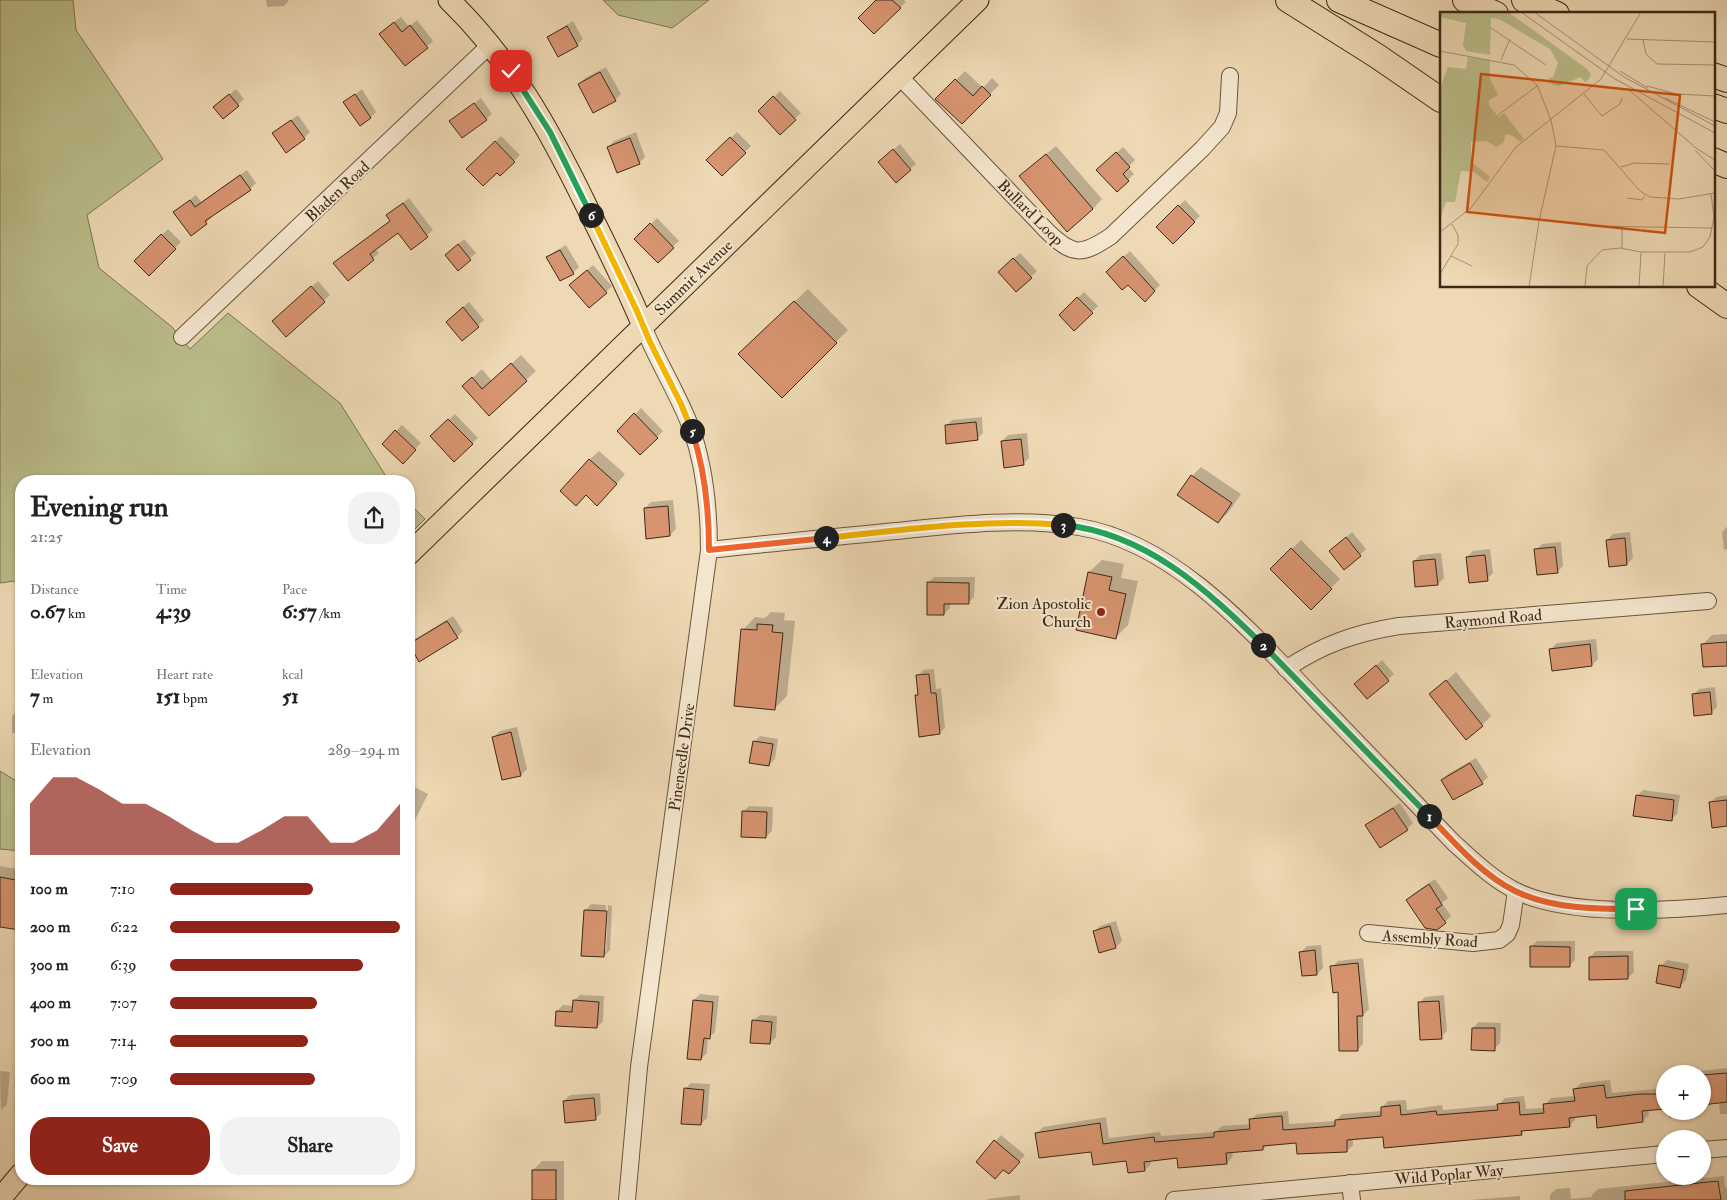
<!DOCTYPE html>
<meta charset="utf-8">
<style>
body{margin:0;font-family:"IM FELL Double Pica",serif;background:#f2f2f2;color:#222;height:100vh;display:flex;flex-direction:column;font-size:19px;white-space:nowrap}
*{box-sizing:border-box;margin:0}
p{font-size:16px;color:#767676}
.icon{flex:none;width:28px;height:28px;fill:none;stroke:currentColor;stroke-width:2;stroke-linecap:round;stroke-linejoin:round}
.map{position:relative;flex:1;overflow:hidden}
.side{position:absolute;left:15px;top:475px;width:400px;height:710px;display:flex;flex-direction:column;background:#fff;border-radius:20px;box-shadow:0 1px 4px #0004}
.side>*{flex:none}
.controls{position:absolute;left:1656px;top:1065px;display:grid;gap:10px}
.controls a{display:grid;place-items:center;width:55px;height:55px;border-radius:50%;background:#fff;box-shadow:0 1px 4px #0004;font-size:25px}
.pin{position:absolute;display:grid;place-items:center;width:42px;height:42px;color:#fff;margin:-21px;border-radius:10px;box-shadow:0 2px 8px #0006}
.km{position:absolute;width:25px;height:25px;margin:-12px;border-radius:50%;background:#222;color:#fff;font-size:14px;line-height:25px;text-align:center}
.round{display:grid;place-items:center;flex:none;width:52px;height:52px;border-radius:20px;background:#f2f2f2}
.summary{display:flex;align-items:center;justify-content:space-between;height:85px;padding:0 15px}
h1{font-size:28px;font-weight:800;line-height:38px}
.stats{display:grid;grid-template-columns:repeat(3,1fr);gap:8px;height:85px;padding:5px 15px}
.stats div{display:grid;align-content:center}
.stats b{font-size:21px;font-weight:800}
.stats small{font-size:14px;font-weight:400}
.stats p{font-size:14px}
.chart{height:140px;padding:10px 15px}
.chart p{display:flex;justify-content:space-between}
.chart svg{width:100%;height:90px;margin-top:5px;fill:#8f2418;opacity:.7}
.primary-button{display:flex;gap:10px;margin-top:auto;padding:10px 15px}
.primary-button a{flex:1;height:58px;border-radius:20px;background:#8f2418;color:#fff;font-size:20px;font-weight:800;line-height:58px;text-align:center}
.primary-button a+a{background:#f2f2f2;color:#222}
ul{padding:0 15px;list-style:none;font-size:16px}
li{display:grid;grid-template-columns:80px 60px 1fr;align-items:center;height:38px}
li i{height:12px;border-radius:6px;background:#8f2418}
.map>svg:first-child{display:block}
</style>
<div class="map">
<svg width="1727" height="1200" viewBox="0 0 1727 1200">
<rect width="100%" height="100%" fill="#eed9b4"/>
<filter id="stains"><feTurbulence type="fractalNoise" baseFrequency=".004" numOctaves="4"/><feColorMatrix values="0 0 0 0 .2 0 0 0 0 .09 0 0 0 0 .02 0 0 0 .5 -.17"/></filter>
<radialGradient id="worn" r=".72"><stop offset=".6" stop-color="#630" stop-opacity="0"/><stop offset="1" stop-color="#630" stop-opacity=".3"/></radialGradient>
<g fill="#bbbe8b" stroke="#7c7450">
<path d="M0,0H73L76,30L163,159L87,215L99,268L172,327L190,349L228,313L340,403L389,481H21V580L0,583Z"/>
<path d="M603,0H709L672,28L618,15Z"/>
<path d="M409,503L425,519L409,535Z"/>
<path d="M0,771L21,784V851L0,849Z"/>
</g>
<g fill="#0003">
<path d="M266,0H289L284,6L267,7Z"/>
<path d="M878,0H904L906,2L874,32Z"/>
<path d="M401,17L409,27L417,20L433,41L405,65L386,28Z"/>
<path d="M573,21L583,39L577,45L549,37L555,32Z"/>
<path d="M606,67L621,94L615,100L579,84L585,78Z"/>
<path d="M965,71L983,88L992,78L999,85L962,123L937,99Z"/>
<path d="M236,89L244,99L238,105L221,102Z"/>
<path d="M362,89L376,112L370,118L345,102Z"/>
<path d="M780,91L801,113L780,133L759,111Z"/>
<path d="M481,98L492,114L486,119L451,121Z"/>
<path d="M298,115L310,132L304,138L274,133Z"/>
<path d="M636,132L645,157L639,163L608,147L614,141Z"/>
<path d="M737,132L751,146L722,175L708,160Z"/>
<path d="M501,136L520,155L500,175L497,171L468,169Z"/>
<path d="M900,144L916,164L910,169L886,156Z"/>
<path d="M1056,146L1102,199L1093,209L1030,167Z"/>
<path d="M1123,147L1135,160L1128,167L1134,174L1117,191L1104,164Z"/>
<path d="M247,170L256,183L250,189L211,216L212,217L206,223L175,212L196,195L201,202Z"/>
<path d="M409,198L433,230L411,248L399,231L375,249L379,253L348,279L341,258L391,220L387,215Z"/>
<path d="M1185,200L1200,216L1173,242L1158,227Z"/>
<path d="M657,218L679,241L658,261L636,239Z"/>
<path d="M168,229L181,242L149,274L136,261Z"/>
<path d="M464,239L476,253L458,269L452,249Z"/>
<path d="M566,245L579,267L573,273L548,258L554,252Z"/>
<path d="M1130,251L1160,285L1145,300L1113,266Z"/>
<path d="M1020,253L1037,271L1031,277L1005,266Z"/>
<path d="M593,265L612,286L606,292L577,279Z"/>
<path d="M318,281L330,295L286,335L280,315Z"/>
<path d="M808,289L848,330L782,396L752,341Z"/>
<path d="M1084,292L1098,306L1074,329L1060,315Z"/>
<path d="M469,302L484,320L463,339L453,316Z"/>
<path d="M521,355L536,371L489,414L464,386L482,369L492,381Z"/>
<path d="M641,408L663,431L640,454L619,431Z"/>
<path d="M455,414L478,438L454,460L432,436Z"/>
<path d="M982,417L983,433L977,439L946,426L952,420Z"/>
<path d="M402,425L421,443L403,462L384,444Z"/>
<path d="M1027,433L1029,458L1023,464L1002,441L1008,435Z"/>
<path d="M599,451L625,474L607,495L586,494L589,460Z"/>
<path d="M1201,467L1241,494L1228,513L1218,522L1192,476Z"/>
<path d="M673,500L676,529L670,535L645,508L651,502Z"/>
<path d="M1727,527V549L1724,550L1722,532Z"/>
<path d="M1352,532L1366,549L1360,555L1337,545Z"/>
<path d="M1630,532L1633,558L1627,564L1607,540L1613,534Z"/>
<path d="M1301,540L1340,579L1311,608L1272,569Z"/>
<path d="M1561,542L1563,566L1557,572L1536,550L1542,544Z"/>
<path d="M1490,549L1493,573L1487,579L1467,557L1473,551Z"/>
<path d="M1441,553L1444,578L1438,584L1414,561L1420,555Z"/>
<path d="M1102,560L1124,564L1121,578L1138,581L1128,625L1116,637L1077,629L1089,572Z"/>
<path d="M934,577H975L974,597L968,603H950V608L944,614L928,583Z"/>
<path d="M771,612L785,613L784,620L795,621L787,696L775,708L743,630L755,617L765,618Z"/>
<path d="M453,616L463,631L457,637L419,660L409,645L415,639Z"/>
<path d="M1727,634V664L1703,644L1712,635Z"/>
<path d="M1596,639L1598,659L1592,665L1551,649L1557,643Z"/>
<path d="M1382,660L1394,674L1368,698L1362,678Z"/>
<path d="M934,669L936,689L941,688L945,728L939,733L916,696L920,692L918,676L923,670Z"/>
<path d="M1456,672L1491,716L1482,725L1431,694Z"/>
<path d="M1715,687L1717,707L1711,713L1693,695L1699,689Z"/>
<path d="M18,710H21V733H12V716Z"/>
<path d="M517,727L527,769L521,775L494,737L500,731Z"/>
<path d="M760,736L778,739L775,759L769,765L754,742Z"/>
<path d="M1476,758L1488,777L1482,783L1442,780L1448,774Z"/>
<path d="M409,784L428,794L409,832Z"/>
<path d="M1643,790L1680,795L1677,814L1671,820L1637,796Z"/>
<path d="M1727,795V825L1710,803L1716,797Z"/>
<path d="M1400,803L1413,823L1407,829L1367,826L1373,820Z"/>
<path d="M749,806L773,807L772,831L766,837L743,812Z"/>
<path d="M0,866L21,870V927L19,929L0,925Z"/>
<path d="M1435,879L1448,898L1442,903L1451,916L1445,922L1407,900L1413,894Z"/>
<path d="M591,904L606,905L603,951H606L608,905L612,906L610,950L604,956L585,911Z"/>
<path d="M1116,921L1122,941L1116,947L1094,932L1100,926Z"/>
<path d="M1537,941H1575V960L1569,966L1531,947Z"/>
<path d="M1321,945L1323,968L1317,974L1301,952L1307,946Z"/>
<path d="M1596,951H1633L1634,972L1628,978L1590,957Z"/>
<path d="M1363,958L1369,1009L1363,1015V1044L1357,1050L1332,967L1338,961Z"/>
<path d="M1667,960L1689,964L1686,980L1680,986L1661,966Z"/>
<path d="M700,994L719,996L715,1032L708,1038L707,1053L701,1059L694,1000Z"/>
<path d="M580,995L604,996L603,1021L597,1027L557,1011L563,1005L574,1006V1001Z"/>
<path d="M1444,995L1447,1031L1441,1037L1419,1003L1425,997Z"/>
<path d="M760,1015L777,1016L776,1037L770,1043L753,1021Z"/>
<path d="M1479,1022L1501,1023L1500,1043L1494,1049L1473,1028Z"/>
<path d="M1727,1068V1114H1720L1719,1102L1702,1103V1074H1671Z"/>
<path d="M0,1071L10,1072L7,1104L1,1110Z"/>
<path d="M1610,1080L1612,1093L1665,1088V1108L1648,1109L1649,1114L1643,1121L1597,1113L1575,1116V1120L1569,1126L1526,1129L1521,1134L1385,1136L1353,1138V1145L1347,1151L1297,1142L1267,1145L1263,1149L1232,1151L1233,1156L1227,1163L1178,1157L1150,1160L1151,1164L1145,1170L1128,1160L1092,1151L1037,1133L1043,1127L1106,1117L1109,1138L1160,1132L1161,1136L1215,1132L1222,1126L1251,1124V1120L1257,1114L1288,1111L1289,1124L1335,1121L1342,1114L1382,1111V1107L1388,1101L1406,1100L1407,1110L1442,1105L1443,1110L1498,1105L1505,1098L1524,1096L1526,1109L1545,1108V1105L1551,1098L1575,1096L1574,1090L1581,1083Z"/>
<path d="M691,1083L710,1084L707,1118L701,1124L685,1089Z"/>
<path d="M600,1093L601,1113L595,1119L564,1101L570,1095Z"/>
<path d="M1669,1111H1692L1686,1116L1669,1118Z"/>
<path d="M1001,1135L1025,1155L1009,1172L1003,1168L977,1162Z"/>
<path d="M542,1161H564V1200H533V1170Z"/>
<path d="M1724,1176L1725,1188L1727,1187V1200H1550V1195L1556,1189L1570,1188L1571,1199L1592,1197V1195L1598,1189Z"/>
<path d="M1020,1195V1200H987V1199Z"/>
<path d="M1520,1196V1200H1470Z"/>
</g>
<g fill="#d79470" stroke="#3d2914">
<path d="M876,0H892L901,8L874,34L858,18Z"/>
<path d="M394,22L402,32L410,25L428,48L405,66L379,34Z"/>
<path d="M567,26L578,46L558,57L547,37Z"/>
<path d="M600,72L616,101L593,113L578,84Z"/>
<path d="M955,79L973,96L982,86L991,95L962,124L935,99Z"/>
<path d="M229,94L239,106L223,119L213,107Z"/>
<path d="M355,94L371,118L360,126L343,102Z"/>
<path d="M773,96L796,120L780,135L758,111Z"/>
<path d="M474,103L487,120L462,138L449,121Z"/>
<path d="M291,120L305,139L286,153L272,133Z"/>
<path d="M730,137L746,153L722,176L706,160Z"/>
<path d="M630,138L640,164L617,173L607,147Z"/>
<path d="M495,141L515,162L500,176L497,173L483,186L466,169Z"/>
<path d="M893,149L911,170L896,183L878,162Z"/>
<path d="M1116,152L1130,167L1123,174L1129,181L1117,192L1096,170Z"/>
<path d="M1046,154L1093,209L1067,232L1019,176Z"/>
<path d="M240,175L251,190L205,221L207,224L191,236L173,212L190,200L195,207Z"/>
<path d="M403,203L428,237L411,250L398,233L370,254L374,260L348,281L333,263L390,221L386,215Z"/>
<path d="M1178,205L1195,222L1173,244L1156,227Z"/>
<path d="M650,223L674,248L658,263L634,239Z"/>
<path d="M161,234L176,249L149,276L134,261Z"/>
<path d="M458,244L471,260L458,271L445,255Z"/>
<path d="M560,250L574,274L560,281L546,257Z"/>
<path d="M1123,256L1155,291L1145,302L1128,285L1122,290L1106,272Z"/>
<path d="M1013,258L1032,278L1016,292L998,272Z"/>
<path d="M587,270L607,293L589,308L569,285Z"/>
<path d="M311,286L325,302L286,337L272,321Z"/>
<path d="M1077,297L1093,313L1074,331L1059,315Z"/>
<path d="M794,301L837,343L782,398L738,354Z"/>
<path d="M463,307L479,327L462,341L446,322Z"/>
<path d="M511,363L527,381L489,416L462,386L472,377L482,389Z"/>
<path d="M634,413L658,438L640,455L617,431Z"/>
<path d="M448,419L473,444L454,462L430,436Z"/>
<path d="M976,422L978,440L946,444L945,425Z"/>
<path d="M395,430L416,450L403,464L382,444Z"/>
<path d="M1021,439L1024,465L1004,468L1001,441Z"/>
<path d="M589,459L617,484L597,506L586,495L576,506L560,491Z"/>
<path d="M1191,475L1232,503L1218,523L1177,495Z"/>
<path d="M668,506L670,536L646,539L644,508Z"/>
<path d="M1346,537L1361,556L1344,570L1329,551Z"/>
<path d="M1625,538L1627,565L1609,567L1606,540Z"/>
<path d="M1555,547L1558,573L1537,575L1534,549Z"/>
<path d="M1291,548L1332,589L1311,610L1270,569Z"/>
<path d="M1485,555L1488,581L1469,583L1466,557Z"/>
<path d="M1435,559L1438,585L1415,587L1413,561Z"/>
<path d="M1088,572L1112,577L1109,590L1126,594L1116,639L1076,630Z"/>
<path d="M927,582L969,583V604H944V615H927Z"/>
<path d="M447,621L458,638L419,662L409,644Z"/>
<path d="M757,624L773,625L772,632L783,633L775,710L734,706L741,629L757,630Z"/>
<path d="M1727,642V666L1703,667L1701,644Z"/>
<path d="M1590,644L1592,666L1552,671L1549,649Z"/>
<path d="M1376,665L1389,681L1367,699L1354,684Z"/>
<path d="M929,674L931,693H936L940,734L919,737L915,695H918L916,675Z"/>
<path d="M1446,680L1483,726L1466,740L1429,694Z"/>
<path d="M1710,692L1712,714L1694,716L1692,694Z"/>
<path d="M511,732L521,776L502,780L492,737Z"/>
<path d="M753,741L773,744L769,766L749,763Z"/>
<path d="M1470,763L1483,784L1453,800L1441,780Z"/>
<path d="M1636,795L1674,800L1672,821L1633,816Z"/>
<path d="M1727,800V826L1712,828L1709,802Z"/>
<path d="M1393,808L1408,830L1380,848L1365,825Z"/>
<path d="M742,811L767,812L766,838L741,837Z"/>
<path d="M0,877L21,881V921L20,930L0,927Z"/>
<path d="M1429,884L1442,905L1436,909L1446,923L1437,930L1425,928L1406,900Z"/>
<path d="M584,910L607,911L604,957L581,956Z"/>
<path d="M1110,926L1116,948L1099,953L1093,931Z"/>
<path d="M1530,946L1570,947V967H1530Z"/>
<path d="M1315,950L1317,975L1302,976L1299,952Z"/>
<path d="M1628,956V979L1589,980V957Z"/>
<path d="M1358,963L1363,1016H1357L1358,1051H1339L1338,992L1333,993L1330,966Z"/>
<path d="M1659,965L1684,970L1680,988L1656,983Z"/>
<path d="M573,1000L599,1002L597,1028L555,1026L556,1011L572,1012Z"/>
<path d="M693,1000L713,1002L710,1039L704,1038L701,1060L687,1059Z"/>
<path d="M1439,1001L1442,1039L1420,1040L1418,1002Z"/>
<path d="M752,1020L772,1022L770,1044L750,1043Z"/>
<path d="M1472,1028H1495V1051L1471,1050Z"/>
<path d="M1727,1073V1102L1702,1105V1075Z"/>
<path d="M1604,1085L1606,1098L1640,1094H1665V1109L1642,1111L1643,1122L1597,1128L1596,1115L1569,1118L1570,1127L1521,1131L1522,1135L1384,1148L1383,1137L1347,1140V1152L1297,1154L1296,1143L1263,1146V1150L1226,1153L1227,1164L1178,1168L1177,1158L1144,1162L1145,1171L1128,1173L1126,1161L1093,1165L1091,1152L1039,1158L1035,1133L1100,1123L1103,1144L1154,1137L1155,1142L1214,1137V1132L1250,1129L1249,1119L1282,1116L1283,1130L1335,1126V1120L1381,1116V1107L1400,1105L1401,1115L1436,1111L1437,1115L1498,1110L1497,1104L1519,1102L1520,1115L1544,1113L1543,1104L1575,1101L1573,1089Z"/>
<path d="M684,1088L704,1090L701,1125L681,1124Z"/>
<path d="M594,1098L596,1120L565,1123L563,1101Z"/>
<path d="M994,1140L1020,1162L1009,1174L1003,1170L995,1179L976,1162Z"/>
<rect x="532" y="1170" width="24" height="30"/>
<path d="M1718,1181L1721,1200H1625V1191Z"/>
</g>
<g fill="none" stroke-linecap="round" stroke-linejoin="round">
<g stroke="#69553c" stroke-width="18">
<g id="minor">
<path d="M900,77L1047,231C1073,256 1081,256 1111,236L1202,149L1222,127L1228,113L1230,76"/>
<path d="M182,337L491,44"/>
<path d="M709,550C771,543 834,537 896,531C954,525 1021,517 1079,527C1177,543 1255,636 1321,705C1365,751 1410,797 1454,843C1473,860 1491,878 1514,890C1566,917 1669,911 1727,905"/>
<path d="M1286,669C1323,644 1356,633 1399,626L1708,601"/>
<path d="M1368,933L1473,943L1499,940L1507,934L1511,925L1516,891"/>
<path d="M1702,1150L1727,1148"/>
<path d="M1350,1183L1352,1200"/>
<path d="M627,1200L639,1067L709,550C709,508 705,467 691,428C678,393 657,361 643,326"/>
<path d="M1174,1200L1665,1154"/>
</g>
</g>
<g stroke="#3d2914" stroke-width="23">
<g id="major">
<path d="M449,0C511,60 549,129 586,205C606,245 626,285 643,326"/>
<path d="M409,554L978,0"/>
<path d="M0,1199L21,1174"/>
</g>
</g>
<g stroke="#3d2914" stroke-width="26">
<g id="highway">
<path d="M1288,0L1377,56L1441,100"/>
<path d="M1339,0L1441,45"/>
<path d="M1465,0L1496,14"/>
<path d="M1524,0L1557,14"/>
<path d="M1713,75L1727,80"/>
<path d="M1713,106L1727,111"/>
<path d="M1713,160L1727,166"/>
<path d="M1699,286L1727,306"/>
</g>
</g>
<use href="#minor" stroke="#f4e6ce" stroke-width="16"/>
<use href="#major" stroke="#eed9b4" stroke-width="21"/>
<use href="#highway" stroke="#eed9b4" stroke-width="24"/>
</g>
<g fill="none" stroke-linecap="round" stroke-linejoin="round">
<g stroke="#fff" stroke-width="10">
<path id="split-1" d="M1429,816C1455,843 1481,874 1515,891C1552,909 1596,909 1636,909"/>
</g>
<g stroke="#fff" stroke-width="10">
<path id="split-2" d="M1263,645L1429,816"/>
</g>
<g stroke="#fff" stroke-width="10">
<path id="split-3" d="M1063,525C1146,533 1207,590 1263,645"/>
</g>
<g stroke="#fff" stroke-width="10">
<path id="split-4" d="M826,538C904,530 985,518 1063,525"/>
</g>
<g stroke="#fff" stroke-width="10">
<path id="split-5" d="M692,431C705,470 709,509 709,550L826,538"/>
</g>
<g stroke="#fff" stroke-width="10">
<path id="split-6" d="M591,215L636,309L650,342L681,404L692,431"/>
</g>
<g stroke="#fff" stroke-width="10">
<path id="split-7" d="M511,71L550,132L591,215"/>
</g>
<use href="#split-1" stroke="#f0652b" stroke-width="6"/>
<use href="#split-2" stroke="#22a559" stroke-width="6"/>
<use href="#split-3" stroke="#22a559" stroke-width="6"/>
<use href="#split-4" stroke="#f5b400" stroke-width="6"/>
<use href="#split-5" stroke="#f0652b" stroke-width="6"/>
<use href="#split-6" stroke="#f5b400" stroke-width="6"/>
<use href="#split-7" stroke="#22a559" stroke-width="6"/>
</g>
<circle fill="#8f2418" stroke="#f4e6ce" stroke-width="2" cx="1101" cy="612" r="5"/>
<g text-anchor="middle" stroke-width="4" stroke-linejoin="round" paint-order="stroke">
<g font-size="16" fill="#3d2914" stroke="#f4e6ce">
<text transform="translate(337 191) rotate(-43)" y="6">Bladen Road</text>
<text transform="translate(1031 212) rotate(45)" y="6">Bullard Loop</text>
<text transform="translate(693 277) rotate(-44)" y="6">Summit Avenue</text>
<text transform="translate(1493 618) rotate(-5)" y="6">Raymond Road</text>
<text transform="translate(681 757) rotate(-82)" y="6">Pineneedle Drive</text>
<text transform="translate(1430 938) rotate(4)" y="6">Assembly Road</text>
<text transform="translate(1449 1174) rotate(-5)" y="6">Wild Poplar Way</text>
</g>
<g font-size="16" fill="#3d2914" stroke="#f4e6ce" text-anchor="end">
<text x="1091" y="609">Zion Apostolic<tspan x="1091" dy="18">Church</tspan></text>
</g>
</g>
<g transform="translate(1440 12)">
<rect width="275" height="275" fill="#eed9b4"/>
<path d="M0,0H68L147,57L151,62L149,67L145,70L141,65L118,74L112,72L108,67L113,65L118,51L110,37L59,7L51,6L50,43L26,39L23,33L26,11L0,5ZM28,45L50,48V67L58,83L49,88V94L59,105L64,101L84,127L80,130L73,124L66,122L63,131L56,135L46,129L31,130V150L50,165L47,170L34,160L21,159L15,190H6L0,207V76L8,55L26,57Z" fill="#bbbe8b"/>
<path fill="none" stroke="#a79374" stroke-width="1" d="M81,0L175,67L275,121M94,0L184,65L275,114M51,16L106,53M187,27L275,30M203,28L206,42L217,52L275,53M0,39L74,53L97,73L111,108M61,48L70,27M180,59L208,76M207,74L236,82L275,84M188,77L256,136L275,148M144,82L162,104L180,92L182,86M225,86L275,110M58,103L97,74M116,134L164,138L200,179L210,185L239,187L275,181M255,138L275,159M181,155L194,151L230,152M187,186L202,188L205,184M149,214L272,216M0,220L31,196L76,135L161,67L201,0M182,236V215M11,244L32,254M0,262L18,232V223L12,212M89,275L99,209L116,134L111,108M145,275L147,254L162,238L180,236L201,240H250L263,235L270,225L274,205L271,182M199,275L201,241M223,275L225,241"/>
<path fill="#ce520d" fill-opacity="0.15" stroke="#ce520d" stroke-width="2.5" d="M41,62L240,83L225,221L27,200Z"/>
<rect width="275" height="275" fill="none" stroke="#3d2914" stroke-width="2.5"/>
</g>
<rect width="100%" height="100%" filter="url(#stains)"/>
<rect width="100%" height="100%" fill="url(#worn)"/>
</svg>
<div class="controls">
<a>+</a>
<a>−</a>
</div>
<div class="pin" style="left:1636px;top:909px;background:#1e9e55"><svg class="icon" aria-label="arrive" viewBox="0 0 24 24"><path d="M6 21V4h12l-3 4 3 4H6"/></svg></div>
<div class="pin" style="left:511px;top:71px;background:#d93025"><svg class="icon" aria-label="check" viewBox="0 0 24 24"><path d="M5 12l5 5 9-10"/></svg></div>
<b class="km" style="left:1429px;top:816px">1</b>
<b class="km" style="left:1263px;top:645px">2</b>
<b class="km" style="left:1063px;top:525px">3</b>
<b class="km" style="left:826px;top:538px">4</b>
<b class="km" style="left:692px;top:431px">5</b>
<b class="km" style="left:591px;top:215px">6</b>
<section class="side">
<div class="summary"><div><h1>Evening run</h1><p>21:25</p></div><a class="round"><svg class="icon" aria-label="share" viewBox="0 0 24 24"><path d="M12 15V3M7 8l5-5 5 5M5 13v7h14v-7"/></svg></a></div>
<div class="stats">
<div><p>Distance</p><b>0.67<small> km</small></b></div>
<div><p>Time</p><b>4:39</b></div>
<div><p>Pace</p><b>6:57<small> /km</small></b></div>
</div>
<div class="stats">
<div><p>Elevation</p><b>7<small> m</small></b></div>
<div><p>Heart rate</p><b>151<small> bpm</small></b></div>
<div><p>kcal</p><b>51</b></div>
</div>
<div class="chart"><p><span>Elevation</span>289–294 m</p>
<svg viewBox="0 0 160 44" preserveAspectRatio="none"><path d="M0 44V19L10 6L20 6L30 12L40 19L50 19L60 25L70 32L80 38L90 38L100 32L110 25L120 25L130 38L140 38L150 32L160 19V44z"/></svg>
</div>
<ul>
<li><b>100 m</b>7:10<i style="width:62%"></i></li>
<li><b>200 m</b>6:22<i style="width:100%"></i></li>
<li><b>300 m</b>6:39<i style="width:84%"></i></li>
<li><b>400 m</b>7:07<i style="width:64%"></i></li>
<li><b>500 m</b>7:14<i style="width:60%"></i></li>
<li><b>600 m</b>7:09<i style="width:63%"></i></li>
</ul>
<div class="primary-button"><a>Save</a><a>Share</a></div>
</section>
</div>
